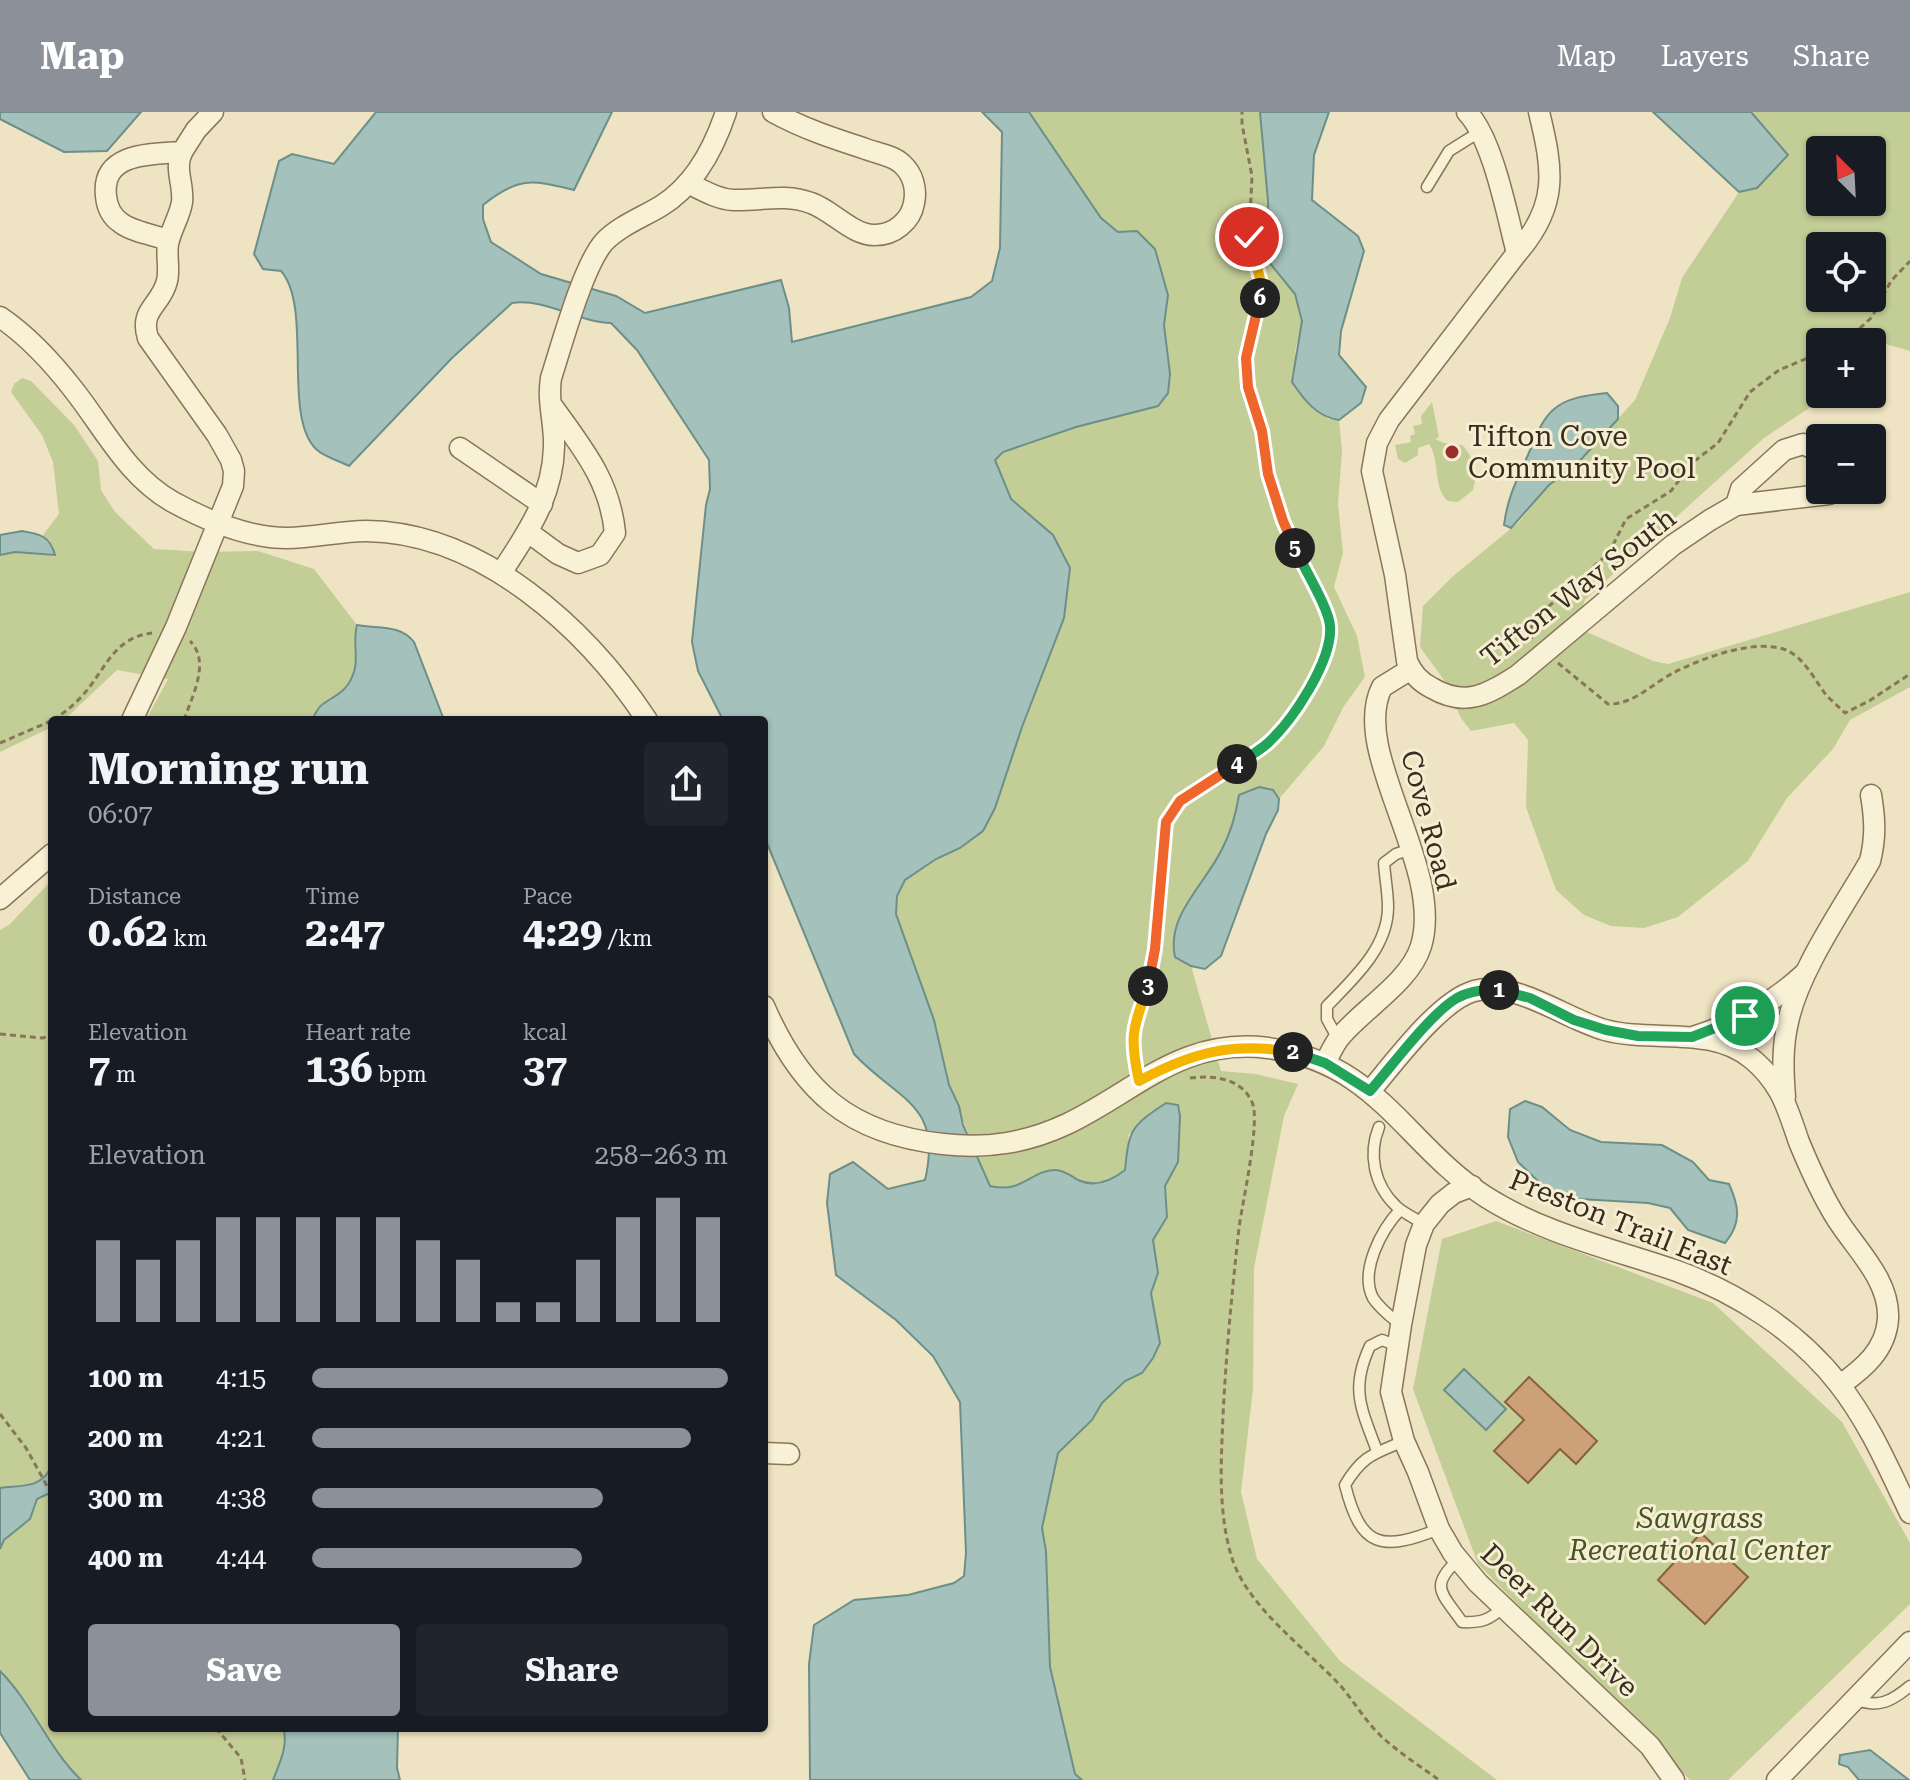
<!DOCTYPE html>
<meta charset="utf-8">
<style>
body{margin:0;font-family:"Roboto Serif",serif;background:#20242c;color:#f1f3f6;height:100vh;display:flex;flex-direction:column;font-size:30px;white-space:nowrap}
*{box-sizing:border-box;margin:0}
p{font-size:26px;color:#9ea1a6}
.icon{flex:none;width:44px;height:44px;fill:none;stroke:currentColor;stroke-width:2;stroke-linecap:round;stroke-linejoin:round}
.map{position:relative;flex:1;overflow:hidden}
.side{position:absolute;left:48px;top:604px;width:720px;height:1016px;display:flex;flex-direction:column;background:#171b24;border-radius:8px;box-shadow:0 2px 6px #0004}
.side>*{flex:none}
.needle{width:52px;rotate:336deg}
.buttons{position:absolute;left:1806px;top:24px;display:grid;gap:16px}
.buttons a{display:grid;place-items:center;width:80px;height:80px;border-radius:8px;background:#171b24;box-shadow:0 2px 6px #0004;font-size:40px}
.pin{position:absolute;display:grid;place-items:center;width:68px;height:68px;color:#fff;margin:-34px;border:4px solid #fff;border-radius:50%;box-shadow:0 2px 8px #0007}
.km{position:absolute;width:40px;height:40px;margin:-20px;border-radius:50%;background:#222;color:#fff;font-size:22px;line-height:40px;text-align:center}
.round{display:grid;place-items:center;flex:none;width:84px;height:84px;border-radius:8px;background:#20242c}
.headline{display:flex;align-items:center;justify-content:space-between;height:136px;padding:0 40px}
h1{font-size:44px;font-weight:700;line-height:60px}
.figures{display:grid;grid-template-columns:repeat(3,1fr);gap:12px;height:136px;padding:8px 40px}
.figures div{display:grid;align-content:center}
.figures b{font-size:40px;font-weight:700}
.figures small{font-size:22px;font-weight:400}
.figures p{font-size:22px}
.chart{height:224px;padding:16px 40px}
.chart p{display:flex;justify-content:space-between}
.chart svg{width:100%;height:144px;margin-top:8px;stroke:#8c9099;stroke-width:6}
.cta{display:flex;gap:16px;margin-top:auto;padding:16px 40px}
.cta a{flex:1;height:92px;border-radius:8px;background:#8c9099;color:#fff;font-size:32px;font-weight:700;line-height:92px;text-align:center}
.cta a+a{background:#20242c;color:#f1f3f6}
ul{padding:0 40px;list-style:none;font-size:26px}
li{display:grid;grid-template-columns:128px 96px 1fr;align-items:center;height:60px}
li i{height:20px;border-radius:10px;background:#8c9099}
header{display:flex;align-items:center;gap:48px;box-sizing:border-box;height:112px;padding:0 40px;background:#8c9099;color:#fff}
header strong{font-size:38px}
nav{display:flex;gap:44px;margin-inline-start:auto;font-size:28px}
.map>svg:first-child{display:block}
</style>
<header>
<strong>Map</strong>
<nav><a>Map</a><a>Layers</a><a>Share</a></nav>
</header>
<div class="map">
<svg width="1910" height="1668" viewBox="0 0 1910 1668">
<rect width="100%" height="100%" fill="#eee4c3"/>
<g fill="#c3cd96" fill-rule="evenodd">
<path d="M1029,0H1260L1268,89L1269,149L1295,182L1302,210L1295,240L1328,307L1339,308L1342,340L1338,392L1343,441L1334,475L1357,524L1365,565L1344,594L1324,634L1279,687L1273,678L1240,683L1235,708L1176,845L1191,854L1221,959L1255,962L1298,972L1284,1004L1254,1156L1253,1277L1241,1380L1257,1447L1340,1549L1497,1668H1082L1075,1662L1050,1555L1046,1439L1042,1417L1058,1341L1092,1308L1102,1291L1125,1269L1142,1260L1160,1231L1151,1181L1158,1161L1153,1128L1167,1105L1165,1074L1178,1050L1180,1004L1178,993L1129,1022L1125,1058C1111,1069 1095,1076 1078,1068C1071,1064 1064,1058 1055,1058C1030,1059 1023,1082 989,1074L949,973L934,908L896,802L897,784L905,768L936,747L960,736L983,719L995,696L1022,615L1064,506L1030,405L1011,387L995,348L1002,340L1076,315L1158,294L1168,280L1170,262L1164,213L1168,183L1118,120L1101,106Z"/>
<path d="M1751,0H1910V239L1879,230L1872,238V230H1820V282H1830L1764,326L1655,424L1585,488L1575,515L1653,549L1668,552L1910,480V575L1850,608L1833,637L1787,686L1748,749L1678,805L1644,816L1611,814L1584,803L1556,778L1526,695L1528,628L1514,611L1471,619L1461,606L1444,568L1420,535L1423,494L1452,465L1519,410L1549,373L1576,353L1635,288L1670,206L1682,166L1739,80L1757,76L1788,43ZM1820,38H1872V90H1820ZM1820,134H1872V186H1820Z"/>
<path d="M22,266L31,269L74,313L98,349L101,378L115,400L154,437L204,440L258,439L314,457L357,513C352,530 360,550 352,565C346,580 334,584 323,592C318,595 315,602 312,608H146L168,567L117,558L64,608H52V615L0,640V443L15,440L55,443L52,433L43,423L59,402L53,350L42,323L11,280L14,272Z"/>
<path d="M1432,290L1439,325L1435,327L1444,331L1462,333C1475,347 1478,360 1473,378L1458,390L1448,389C1432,375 1441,350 1429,332L1418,336V343L1405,351L1398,347L1395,333L1411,330L1410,324L1415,322L1413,314L1422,312L1421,304Z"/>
<path d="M52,768V1351C45,1377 21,1373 0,1376V818L9,813Z"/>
<path d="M1496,1109L1713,1191L1842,1310L1910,1431V1492L1728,1668H1690L1478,1452L1413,1277L1442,1127Z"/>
<path d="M52,1380V1616H283C289,1633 279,1652 273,1668H81C48,1636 32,1591 0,1559V1437L4,1428L30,1407L37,1386Z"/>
</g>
<g fill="#a5c1bb" stroke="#6c8f89" stroke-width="2">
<path d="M0,0H141L107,39L64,40L0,7Z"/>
<path d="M376,0H612L574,78C532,68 519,64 483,93V107L491,130L541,162L616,184L645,201L781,168L789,196L792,230L971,185L992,169L1000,136L1002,20L982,0H1029L1101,106L1118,120L1137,119L1155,137L1168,183L1164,213L1170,262L1168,281L1158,294L1076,315L1003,340L995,348L1011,387L1053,423L1070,456L1064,506L1022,615L995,696L983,719L960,736L936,747L905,768L897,784L896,802L934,908L949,973L959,994L963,1013L990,1074C1023,1082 1031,1058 1055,1058C1064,1058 1071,1064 1078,1068C1095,1076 1111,1069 1125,1058C1129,1017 1131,1014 1166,991L1178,993L1180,1004L1178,1050L1165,1074L1167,1105L1153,1128L1158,1161L1151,1181L1160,1231L1153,1246L1142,1261L1125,1269L1102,1291L1092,1308L1058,1341L1042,1416L1046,1439L1050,1555L1075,1662L1082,1668H810L809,1552L814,1513L854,1488L908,1483L954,1471L964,1464L966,1441L960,1290L933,1244L896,1208L836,1163L827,1091L830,1062L853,1050L888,1077L925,1068C943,991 898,989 854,942L764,724V608H723L698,559L692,530L706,393L710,377L709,348L637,238L611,211C577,210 546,186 512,191L452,246L349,354C340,349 324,345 316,337C282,304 313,195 281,159L263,157L254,142L279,49L292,42L334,52Z"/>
<path d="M1260,0H1329L1314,43L1312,88L1358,124L1364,139L1341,219L1339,243L1366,275L1361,291L1339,308C1317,305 1304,288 1292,270L1302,209L1295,182L1269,150L1268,89Z"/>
<path d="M1653,0H1751L1788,43L1757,76L1739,80Z"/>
<path d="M1607,281L1618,294V307L1576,353L1549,373L1511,416L1504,413C1508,382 1519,364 1531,336C1537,322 1542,308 1553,298C1567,285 1589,283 1607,281Z"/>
<path d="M22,419C40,422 50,424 55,443L15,440L0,443V423Z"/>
<path d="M357,513C378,517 400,512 414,530L444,608H312C315,602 318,595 323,592C334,584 346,580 352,565C360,550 352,530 357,513Z"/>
<path d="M1259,675L1273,678L1279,687L1278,698L1266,722L1221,844L1205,857L1191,854L1175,845C1166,803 1205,773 1222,737C1231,720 1236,702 1239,683Z"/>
<path d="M1525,989L1542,995L1570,1018L1601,1030L1662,1033L1693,1050L1709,1068L1729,1072C1739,1094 1742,1111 1725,1131L1688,1118L1670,1096L1648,1091L1563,1086L1543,1074L1518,1050L1508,1025L1510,997Z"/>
<path d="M1464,1257L1506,1297L1486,1318L1444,1278Z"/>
<path d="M52,1351V1380L37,1387L30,1407L4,1428L0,1437V1376C21,1373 45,1377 52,1351Z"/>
<path d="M0,1559C32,1591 48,1636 81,1668H30L0,1621Z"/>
<path d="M283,1616H398L397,1656L400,1668H273C279,1652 289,1633 283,1616Z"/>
<path d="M1870,1638L1909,1668H1859L1848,1655L1839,1652L1840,1643Z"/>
</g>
<g fill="#cda178" stroke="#88613f" stroke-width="2">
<path d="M1529,1265L1597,1329L1576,1352L1560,1337L1528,1371L1494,1339L1524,1308L1505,1290Z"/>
<path d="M1701,1421L1748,1465L1705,1512L1658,1468Z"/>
</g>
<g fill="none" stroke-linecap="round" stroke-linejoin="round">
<g stroke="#897659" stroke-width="13">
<g id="lane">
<path d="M1427,75L1449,39L1481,19"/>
<path d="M1338,927L1327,907V894C1353,867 1388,836 1388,795C1388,781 1385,766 1384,751L1396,742L1411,737"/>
<path d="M1379,1015C1368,1042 1374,1073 1396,1094C1403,1101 1415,1106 1424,1112"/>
<path d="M1400,1098C1382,1117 1359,1159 1373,1186C1380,1197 1391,1205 1401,1213"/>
<path d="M1404,1329C1374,1342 1363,1343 1345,1373C1361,1436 1381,1440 1439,1417"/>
<path d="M1377,1339C1361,1296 1350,1277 1370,1234L1382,1228L1398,1234"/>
<path d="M1458,1448C1428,1475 1443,1482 1462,1510C1481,1511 1490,1508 1503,1495"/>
<path d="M1855,1587C1878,1597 1892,1589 1910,1574"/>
</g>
</g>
<g stroke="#897659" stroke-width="23">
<g id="street">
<path d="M1467,0C1493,27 1507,103 1517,141C1559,93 1553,58 1539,0"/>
<path d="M688,71C702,78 717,87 733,88C761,89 784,81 811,91C832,98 853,124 875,123C894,123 911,109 914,91C917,77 913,62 902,52C893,43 875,41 863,36C832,26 802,16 773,0"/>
<path d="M168,128C154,123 133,120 121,111C112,105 107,95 106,84C101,40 152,42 182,40L196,18L213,0"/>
<path d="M1517,141L1389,308L1377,331L1372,359L1395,463L1407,549C1412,562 1420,570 1432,576C1466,596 1488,582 1518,563L1673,433L1710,408L1736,393L1829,382L1830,378"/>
<path d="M0,205C28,224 52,250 73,277C104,316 127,364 173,390C206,408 249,426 287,426C314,426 340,419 366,419C482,420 587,517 647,608"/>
<path d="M460,336L542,392"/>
<path d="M1736,393L1741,377L1784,338L1803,332L1814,337L1820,343"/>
<path d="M528,420L558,442L578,451L600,443L615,421C610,369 583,337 553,295"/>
<path d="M501,461C527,422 553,384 554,335C555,311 547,291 551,266C562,232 583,154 604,130C619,114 643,105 661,94C695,73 714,36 726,0"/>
<path d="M132,608L176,515L233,374L234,359L231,348L217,323L148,226C139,197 161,194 167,169C170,157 166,144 168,132C171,117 180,104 182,90C184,72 174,57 182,40"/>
<path d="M0,787L52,742"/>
<path d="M764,894C801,979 849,1022 943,1032C988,1037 1026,1031 1067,1012C1136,979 1182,925 1268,936C1378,950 1405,1033 1486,1085C1544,1122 1613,1137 1677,1159C1738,1181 1798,1220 1838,1271C1869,1310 1889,1357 1910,1401"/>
<path d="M1693,925C1734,912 1773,891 1804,862"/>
<path d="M1325,951C1330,942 1334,932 1340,925C1364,896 1410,870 1421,834C1445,755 1349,640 1382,575L1411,557"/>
<path d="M1370,979C1394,951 1439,889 1474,879C1517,868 1565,907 1605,918C1653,931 1711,913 1752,947C1763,956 1772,967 1779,979C1788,995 1793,1013 1799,1030C1811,1059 1825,1091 1843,1116C1862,1143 1890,1172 1888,1207C1886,1238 1863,1257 1840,1273"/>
<path d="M1785,985C1783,960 1782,935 1788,910C1799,858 1843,796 1870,749C1876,725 1875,707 1871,683"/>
<path d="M1472,1074L1454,1081L1440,1092L1424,1112L1416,1133L1401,1213L1391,1280L1404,1329L1418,1360L1439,1417L1453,1441L1478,1471L1650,1634L1674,1668"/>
<path d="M764,1341L789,1342"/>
<path d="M1777,1668L1910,1530"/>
</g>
</g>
<g stroke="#897659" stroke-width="3" stroke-dasharray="6 4" stroke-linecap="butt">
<path d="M1845,230L1872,205L1891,169L1910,149"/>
<path d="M1532,527L1529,519L1539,503L1609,441L1626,407L1671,379L1692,351L1718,331L1750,280L1779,258L1820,241"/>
<path d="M1558,551L1608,592C1633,593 1652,572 1673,561C1702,546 1755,526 1786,538C1805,546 1815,569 1827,584C1833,590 1839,595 1845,601L1869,589L1910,562"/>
<path d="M53,608C64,601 74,593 83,583C106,557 113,526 152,521"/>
<path d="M184,608C192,584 211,550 190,529"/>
<path d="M0,631L51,609"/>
<path d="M0,922L42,926L52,924"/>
<path d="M1135,950C1127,912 1150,875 1155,837C1161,799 1154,717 1180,689C1195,672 1222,662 1241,650C1285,621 1329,564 1330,511L1283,409L1268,362L1262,319L1248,275L1246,246L1263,178L1249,125L1252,64L1242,12V0"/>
<path d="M1190,966C1214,963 1241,966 1252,990C1261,1009 1242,1092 1239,1116C1232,1179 1226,1242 1223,1304C1221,1350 1218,1398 1231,1443C1245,1493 1304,1535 1339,1572C1354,1589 1365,1609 1381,1624C1399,1641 1420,1654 1439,1668"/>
<path d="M0,1302L26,1336L52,1383"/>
<path d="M216,1616L241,1646L245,1668"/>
</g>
<use href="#lane" stroke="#f9f1d6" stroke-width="10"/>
<use href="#street" stroke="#f9f1d6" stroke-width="20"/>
</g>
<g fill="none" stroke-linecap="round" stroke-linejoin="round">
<g stroke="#fff" stroke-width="16">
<path id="split-1" d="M1499,878L1530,886L1574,908L1606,918L1638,924L1692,925L1745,904"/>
</g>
<g stroke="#fff" stroke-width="16">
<path id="split-2" d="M1293,940L1325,951L1370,979C1391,955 1431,901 1457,886C1470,879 1484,877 1499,878"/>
</g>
<g stroke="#fff" stroke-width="16">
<path id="split-3" d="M1148,874C1133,917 1129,923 1139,969C1193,940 1232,930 1293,940"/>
</g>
<g stroke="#fff" stroke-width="16">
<path id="split-4" d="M1148,874L1155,837L1166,710L1180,689L1237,652"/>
</g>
<g stroke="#fff" stroke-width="16">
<path id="split-5" d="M1237,652C1247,646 1259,639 1268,631C1293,608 1333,548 1330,514C1329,496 1303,455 1295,436"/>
</g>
<g stroke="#fff" stroke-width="16">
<path id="split-6" d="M1260,186L1246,246L1248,275L1262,319L1268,362L1283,409L1295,436"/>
</g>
<g stroke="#fff" stroke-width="16">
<path id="split-7" d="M1249,125L1263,178L1260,186"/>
</g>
<use href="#split-1" stroke="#22a559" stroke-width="10"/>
<use href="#split-2" stroke="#22a559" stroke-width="10"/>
<use href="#split-3" stroke="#f5b400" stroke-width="10"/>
<use href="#split-4" stroke="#f0652b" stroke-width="10"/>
<use href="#split-5" stroke="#22a559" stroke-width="10"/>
<use href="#split-6" stroke="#f0652b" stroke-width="10"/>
<use href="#split-7" stroke="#f5b400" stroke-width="10"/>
</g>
<circle fill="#982f29" stroke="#f6eed2" stroke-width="3" cx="1452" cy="340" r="8"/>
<g text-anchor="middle" stroke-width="6" stroke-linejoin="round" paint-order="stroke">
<g font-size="28" fill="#382c1e" stroke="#f6eed2" text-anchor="start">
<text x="1468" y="334">Tifton Cove<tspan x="1468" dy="32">Community Pool</tspan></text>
</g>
<g font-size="28" fill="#382c1e" stroke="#f6eed2">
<text transform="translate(1578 475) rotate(-38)" y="10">Tifton Way South</text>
<text transform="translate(1429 708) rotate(75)" y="10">Cove Road</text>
<text transform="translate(1621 1110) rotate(22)" y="10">Preston Trail East</text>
<text transform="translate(1560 1508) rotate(44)" y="10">Deer Run Drive</text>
</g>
<g font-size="28" font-style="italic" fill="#455524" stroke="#f6eed2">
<text x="1700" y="1416">Sawgrass<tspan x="1700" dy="32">Recreational Center</tspan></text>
</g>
</g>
</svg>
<div class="buttons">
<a><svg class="needle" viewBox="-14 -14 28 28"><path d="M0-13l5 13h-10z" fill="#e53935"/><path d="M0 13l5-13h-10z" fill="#9ea1a6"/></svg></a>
<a><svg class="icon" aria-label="locate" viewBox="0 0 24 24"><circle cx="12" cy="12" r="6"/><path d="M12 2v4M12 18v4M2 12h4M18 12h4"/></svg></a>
<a>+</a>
<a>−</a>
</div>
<div class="pin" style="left:1745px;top:904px;background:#1e9e55"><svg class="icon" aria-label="arrive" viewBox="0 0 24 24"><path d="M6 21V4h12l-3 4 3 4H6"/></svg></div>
<div class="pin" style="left:1249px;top:125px;background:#d93025"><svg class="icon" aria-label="check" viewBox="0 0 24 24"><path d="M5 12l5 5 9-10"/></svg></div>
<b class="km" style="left:1499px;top:878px">1</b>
<b class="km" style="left:1293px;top:940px">2</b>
<b class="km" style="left:1148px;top:874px">3</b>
<b class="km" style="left:1237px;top:652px">4</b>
<b class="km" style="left:1295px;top:436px">5</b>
<b class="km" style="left:1260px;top:186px">6</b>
<section class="side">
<div class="headline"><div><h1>Morning run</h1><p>06:07</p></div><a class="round"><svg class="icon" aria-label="share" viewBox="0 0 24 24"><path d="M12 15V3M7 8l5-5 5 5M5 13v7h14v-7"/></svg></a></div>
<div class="figures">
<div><p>Distance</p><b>0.62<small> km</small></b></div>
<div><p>Time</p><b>2:47</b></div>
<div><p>Pace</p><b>4:29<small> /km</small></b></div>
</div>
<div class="figures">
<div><p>Elevation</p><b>7<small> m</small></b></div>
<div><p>Heart rate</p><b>136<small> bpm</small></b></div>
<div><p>kcal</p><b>37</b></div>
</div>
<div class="chart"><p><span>Elevation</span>258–263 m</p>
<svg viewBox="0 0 160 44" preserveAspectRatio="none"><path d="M5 44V19M15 44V25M25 44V19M35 44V12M45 44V12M55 44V12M65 44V12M75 44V12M85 44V19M95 44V25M105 44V38M115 44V38M125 44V25M135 44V12M145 44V6M155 44V12"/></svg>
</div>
<ul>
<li><b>100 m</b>4:15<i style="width:100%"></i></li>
<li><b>200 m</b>4:21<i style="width:91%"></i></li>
<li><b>300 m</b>4:38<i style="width:70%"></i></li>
<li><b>400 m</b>4:44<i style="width:65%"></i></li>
</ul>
<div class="cta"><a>Save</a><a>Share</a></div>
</section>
</div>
